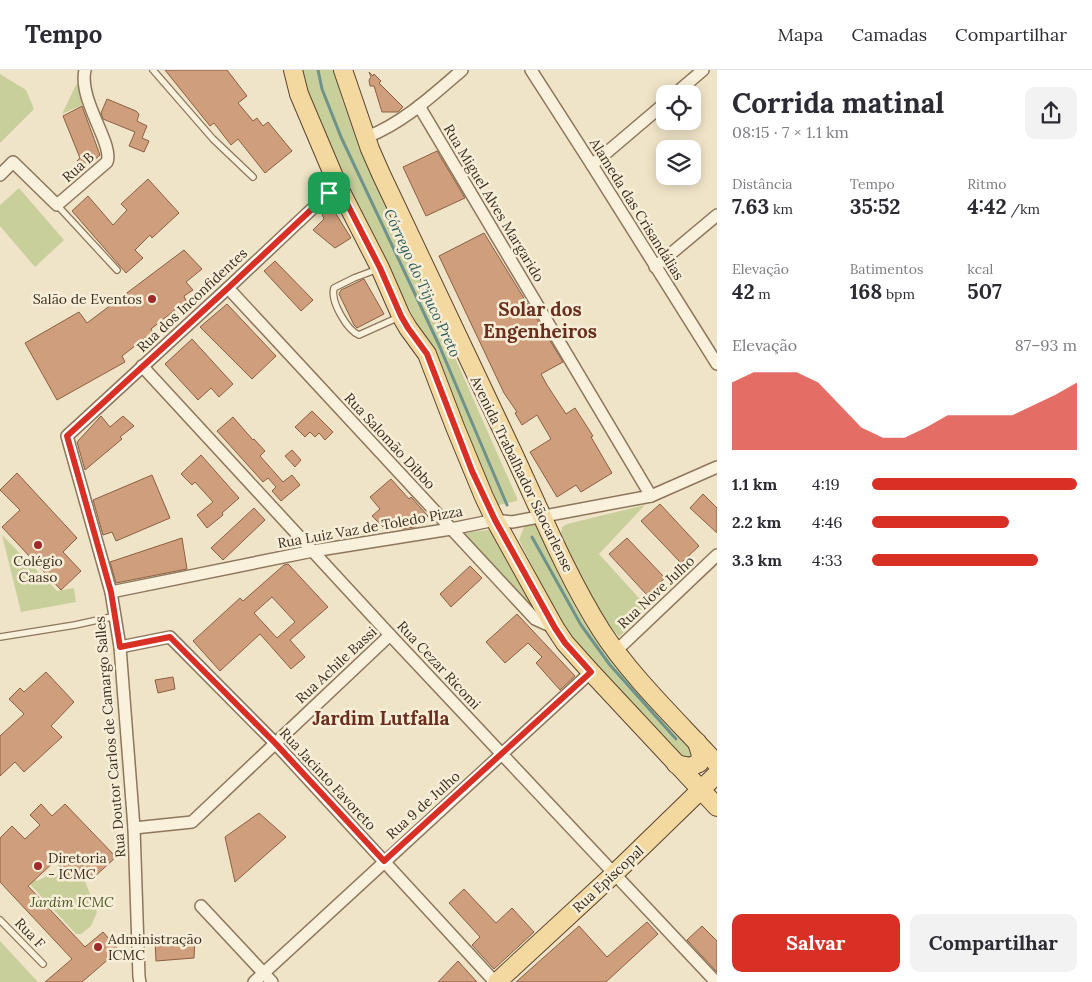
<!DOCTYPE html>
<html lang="pt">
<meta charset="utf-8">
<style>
body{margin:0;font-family:Lora,serif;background:#f2f2f3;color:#2b2b33;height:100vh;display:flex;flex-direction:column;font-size:19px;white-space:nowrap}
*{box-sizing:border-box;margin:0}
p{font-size:16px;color:#7c7c81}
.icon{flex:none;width:28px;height:28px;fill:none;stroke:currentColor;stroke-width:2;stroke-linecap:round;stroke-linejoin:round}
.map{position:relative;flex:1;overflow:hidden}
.side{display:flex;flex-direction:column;background:#fff;width:375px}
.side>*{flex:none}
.buttons{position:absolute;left:656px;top:15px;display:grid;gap:10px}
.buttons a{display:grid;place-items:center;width:45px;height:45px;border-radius:10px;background:#fff;box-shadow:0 2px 12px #0003;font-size:25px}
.pin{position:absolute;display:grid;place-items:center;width:42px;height:42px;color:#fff;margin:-21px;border-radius:10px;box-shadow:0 2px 8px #0006}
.round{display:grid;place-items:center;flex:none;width:52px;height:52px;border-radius:10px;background:#f2f2f3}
.head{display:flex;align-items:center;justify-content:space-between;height:85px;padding:0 15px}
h1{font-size:28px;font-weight:800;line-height:38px}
.metrics{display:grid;grid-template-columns:repeat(3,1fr);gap:8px;height:85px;padding:5px 15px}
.metrics div{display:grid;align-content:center}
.metrics b{font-size:21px;font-weight:800}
.metrics small{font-size:14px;font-weight:400}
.metrics p{font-size:14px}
.chart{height:140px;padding:10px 15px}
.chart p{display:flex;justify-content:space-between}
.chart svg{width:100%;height:90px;margin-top:5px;fill:#d93025;opacity:.7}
.primary-button{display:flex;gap:10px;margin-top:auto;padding:10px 15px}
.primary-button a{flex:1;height:58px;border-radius:10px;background:#d93025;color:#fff;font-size:20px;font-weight:800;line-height:58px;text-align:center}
.primary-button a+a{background:#f2f2f3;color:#2b2b33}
ul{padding:0 15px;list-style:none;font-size:16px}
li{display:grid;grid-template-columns:80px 60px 1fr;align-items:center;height:38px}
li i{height:12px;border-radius:6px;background:#d93025}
header{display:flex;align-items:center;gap:30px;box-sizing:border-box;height:70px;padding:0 25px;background:#fff;border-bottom:1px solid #e1e1e2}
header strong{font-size:24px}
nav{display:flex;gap:28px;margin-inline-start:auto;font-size:18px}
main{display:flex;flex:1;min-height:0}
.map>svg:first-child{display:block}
</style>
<header>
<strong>Tempo</strong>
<nav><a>Mapa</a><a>Camadas</a><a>Compartilhar</a></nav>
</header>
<main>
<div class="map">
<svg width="717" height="912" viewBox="0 0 717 912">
<rect width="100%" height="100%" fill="#f0e4c8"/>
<g fill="#c9cf9b">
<path d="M302,0H336L342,29L355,61L517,428V431L495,436L471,385L417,254L350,120L310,37Z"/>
<path d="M0,4L26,20L34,39L0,73Z"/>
<path d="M77,13L84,34L62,44Z"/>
<path d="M19,118L64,170L35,197L0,156V135Z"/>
<path d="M645,435L599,484L648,538L619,567C593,536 577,501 561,464L562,457L567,454Z"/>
<path d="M536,450L567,510L694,677L693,686L689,688H683L638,643L564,559L519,470L524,457Z"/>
<path d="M496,459L538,541H530L456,464Z"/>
<path d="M2,465L57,521L74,518L76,532L21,542Z"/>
<path d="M22,798L37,811L51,804L63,807L71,812L79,808L85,811L97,842L91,856L81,864H76L16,799Z"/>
<path d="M0,871L38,912H0Z"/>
</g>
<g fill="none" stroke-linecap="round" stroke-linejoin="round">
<g stroke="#6f938a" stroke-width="3">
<path d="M318,0L322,19L341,67L439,275L507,435"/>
<path d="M532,467L581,555L610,595L676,669"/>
</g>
</g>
<g fill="#cf9f7d" stroke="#8d5f41" fill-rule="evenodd">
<path d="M165,0H227L247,26L238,33L253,51L257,48L263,56L268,52L292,81L265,103L238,69L231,75L214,53L210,56Z"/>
<path d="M369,2L373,6L374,4L381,11L379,13L403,37L398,42H382L374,16H370L369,10L371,7Z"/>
<path d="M107,29L136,41L139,44L137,51L147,56L142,68L149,71L144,82L129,76L135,62L103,49L101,43Z"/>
<path d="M82,36L100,85L84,99L77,91L80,88L63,46Z"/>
<path d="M437,81L465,128L426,146L403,97Z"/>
<path d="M148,109L179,143L152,168L150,165L135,180L143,188L126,203L72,141L88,126L113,155L127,140L121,134Z"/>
<path d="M331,136L351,168L335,178L313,160L324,149L322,144Z"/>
<path d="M484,163L563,292L541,304L547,315L566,344L575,338L593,366L591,367L612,403L581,422L576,415L557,427L530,382L551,369L537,345L522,355L515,343L517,342L504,323L439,186Z"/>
<path d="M184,180L202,199L186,212L193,220L184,226L186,231L151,259L153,262L122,286L125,292L57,330L25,273L79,242L87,253Z"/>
<path d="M275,191L313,230L301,241L264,201Z"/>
<path d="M364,209L384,244L357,258L354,255L339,224L341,220Z"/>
<path d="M227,234L276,286L252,309L200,257Z"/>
<path d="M192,269L233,314L219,327L211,318L198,330L165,294Z"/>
<path d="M312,341L333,362L325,370L319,363L315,367L310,362L305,367L295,357Z"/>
<path d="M101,346L110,357L123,346L134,356L120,367L122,369L85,400L77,372Z"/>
<path d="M233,347L253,370L254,369L265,381L260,386L283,412L292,405L300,415L281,431L272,421L276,417L268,408L263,412L217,361Z"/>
<path d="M292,380L301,390L295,397L285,386Z"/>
<path d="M201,385L239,428L222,443L223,445L207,458L197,445L213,432L195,412L192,415L181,404Z"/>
<path d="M17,403L77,468L63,482L81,501L61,520L2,457L20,440L0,420Z"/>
<path d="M152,405L170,448L116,471L112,462L103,465L93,430Z"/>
<path d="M391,409L409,429L411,427L428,446L415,457L402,459L392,448L383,457L372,446L380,439L370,427Z"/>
<path d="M703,424L717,438V463L690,438Z"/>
<path d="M660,434L699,476L681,493L641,451Z"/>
<path d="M254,438L265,450L223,490L211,478Z"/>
<path d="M182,468L187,499L116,513L110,492Z"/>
<path d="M627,468L665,508L647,525L609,484Z"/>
<path d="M288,494L328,537L290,570L305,587L291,599L260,564L220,601L193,571L240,528L243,531L284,495ZM272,527L295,552L277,568L254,543Z"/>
<path d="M470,496L482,508L451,537L440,524Z"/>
<path d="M517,544L575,606L560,620L536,593L542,587L528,573L505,593L486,572Z"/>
<path d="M46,602L74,632L51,656L62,667L24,702L15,692L0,706V666L24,644L9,629L20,618L24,622Z"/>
<path d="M173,607L175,619L158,623L155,610Z"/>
<path d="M41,734L52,746L65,734L116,787L92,809L82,798L71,809L55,791L28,816L85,877L103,862L119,880L82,912H45L72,889L0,812V768L12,756L25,769L40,755L30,745Z"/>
<path d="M259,743L286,767L235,812L225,767Z"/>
<path d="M464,819L496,853L512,838L534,862L494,899L472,875L480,867L449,833Z"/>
<path d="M647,852L658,864L606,912H516L579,856L607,887Z"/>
<path d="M702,856L717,871V902L687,870Z"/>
<path d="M195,866L194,888L156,891L155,870Z"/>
<path d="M458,891L477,912H438Z"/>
</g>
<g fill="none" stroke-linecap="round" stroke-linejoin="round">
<g stroke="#8d765c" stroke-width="8">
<g id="service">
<path d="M153,0L213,69L253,107"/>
<path d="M57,135L117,200"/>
<path d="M378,199L354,208L334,218C330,231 347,260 359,265L399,247"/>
<path d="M0,567L75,555L116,546"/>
<path d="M0,850L43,894"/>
</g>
</g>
<g stroke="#8d765c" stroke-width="14">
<g id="minor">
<path d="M531,0L592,95L717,294"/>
<path d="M675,24L703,0"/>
<path d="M419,36L651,426"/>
<path d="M367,67C403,53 433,25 462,0"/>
<path d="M592,95L665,33"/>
<path d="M0,105L13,92L57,135L107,92C114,74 78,30 85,0"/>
<path d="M655,197L717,145"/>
<path d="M228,218L535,549L555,558"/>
<path d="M142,296L390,565L716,912"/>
<path d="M111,522L313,481L451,459L495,450L512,452L651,426L717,397"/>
<path d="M120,577L170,567L275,673L495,912"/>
<path d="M616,581L717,485"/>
<path d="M134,758L192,752L390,565"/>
<path d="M201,836L272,912"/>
<path d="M140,912L139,907L134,758L120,577L111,522L67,366L228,218L329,123L338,116"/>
<path d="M254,912L591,602"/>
</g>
</g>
<g stroke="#5b4430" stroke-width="20">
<g id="primary">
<path d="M293,0L299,24L338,116L380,198L401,246L408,258L427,284L455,357L484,427L495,450L555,558L565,573L591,602L717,737"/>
<path d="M343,0L370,79L381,104C425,199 470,293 515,387C542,445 567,506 601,560C631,607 679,652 717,694"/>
<path d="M676,694L690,697L699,693L701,685L697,672"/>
<path d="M497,912L614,804L717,704"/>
</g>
</g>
<use href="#service" stroke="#faf1dc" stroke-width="5.5"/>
<use href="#minor" stroke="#faf1dc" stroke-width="11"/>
<use href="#primary" stroke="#f3d9a0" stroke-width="18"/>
</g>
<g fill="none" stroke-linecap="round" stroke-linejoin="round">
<g stroke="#fff" stroke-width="10">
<path id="route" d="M338,116L380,198L401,246L408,258L427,284L472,401L495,450L555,558L565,573L591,602L384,791L275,673L170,567L120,577L111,522L67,366L228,218L329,123Z"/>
</g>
<use href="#route" stroke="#d93025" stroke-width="6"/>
</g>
<g fill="#9e2a2b" stroke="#f7eed8" stroke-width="2">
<circle cx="152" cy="229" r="5"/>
<circle cx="38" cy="475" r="5"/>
<circle cx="38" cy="796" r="5"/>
<circle cx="98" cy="877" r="5"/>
</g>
<g text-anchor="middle" stroke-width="5" stroke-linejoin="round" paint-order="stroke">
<g font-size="14" fill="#3d2e20" stroke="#f7eed8">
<text transform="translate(78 97) rotate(-42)" y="5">Rua B</text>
<text transform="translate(494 133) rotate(59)" y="5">Rua Miguel Alves Margarido</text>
<text transform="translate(637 139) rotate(58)" y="5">Alameda das Crisandálias</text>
<text transform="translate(192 230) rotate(-43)" y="5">Rua dos Inconfidentes</text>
<text transform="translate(390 371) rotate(47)" y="5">Rua Salomão Dibbo</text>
<text transform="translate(522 404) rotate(64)" y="5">Avenida Trabalhador Sãocarlense</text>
<text transform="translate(370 457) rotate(-10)" y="5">Rua Luiz Vaz de Toledo Pizza</text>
<text transform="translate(656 522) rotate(-43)" y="5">Rua Nove Julho</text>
<text transform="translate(336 595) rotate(-43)" y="5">Rua Achile Bassi</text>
<text transform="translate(439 595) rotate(47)" y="5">Rua Cezar Ricomi</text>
<text transform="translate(110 667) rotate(-95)" y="5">Rua Doutor Carlos de Camargo Salles</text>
<text transform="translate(328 709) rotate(47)" y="5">Rua Jacinto Favoreto</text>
<text transform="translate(423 735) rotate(-42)" y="5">Rua 9 de Julho</text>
<text transform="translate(608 809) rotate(-43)" y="5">Rua Episcopal</text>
<text transform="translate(30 863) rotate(46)" y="5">Rua F</text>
</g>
<g font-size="14" fill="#3d2e20" stroke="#f7eed8" text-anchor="start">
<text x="142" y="234" text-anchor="end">Salão de Eventos</text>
<text x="38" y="496" text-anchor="middle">Colégio<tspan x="38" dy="16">Caaso</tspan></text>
<text x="48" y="793">Diretoria<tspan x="48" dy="16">- ICMC</tspan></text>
<text x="108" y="874">Administração<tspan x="108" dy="16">ICMC</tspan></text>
</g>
<g font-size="14" font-style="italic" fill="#4d5a26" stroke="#f7eed8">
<text x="72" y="837">Jardim ICMC</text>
</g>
<g font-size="15" font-style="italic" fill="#2f5d5a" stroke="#f7eed8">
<text transform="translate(422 213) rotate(65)" y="5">Córrego do Tijuco Preto</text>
</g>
<g font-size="19" font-weight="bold" fill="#6b2e1e" stroke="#f7eed8">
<text x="540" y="246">Solar dos<tspan x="540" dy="22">Engenheiros</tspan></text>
<text x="381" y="655">Jardim Lutfalla</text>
</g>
</g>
</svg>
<div class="buttons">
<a><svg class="icon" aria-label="locate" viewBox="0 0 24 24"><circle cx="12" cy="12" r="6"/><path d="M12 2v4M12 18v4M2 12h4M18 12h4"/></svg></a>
<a><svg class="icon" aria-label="layers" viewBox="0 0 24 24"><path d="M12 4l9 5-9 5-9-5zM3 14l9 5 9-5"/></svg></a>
</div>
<div class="pin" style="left:329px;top:123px;background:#1e9e55"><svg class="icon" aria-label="arrive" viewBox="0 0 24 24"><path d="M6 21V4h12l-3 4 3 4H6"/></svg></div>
</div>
<section class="side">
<div class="head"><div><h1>Corrida matinal</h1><p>08:15 · 7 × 1.1 km</p></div><a class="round"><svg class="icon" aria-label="share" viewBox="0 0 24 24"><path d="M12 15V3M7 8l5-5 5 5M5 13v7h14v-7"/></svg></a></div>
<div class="metrics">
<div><p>Distância</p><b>7.63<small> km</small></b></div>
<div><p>Tempo</p><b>35:52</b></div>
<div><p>Ritmo</p><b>4:42<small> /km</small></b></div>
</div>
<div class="metrics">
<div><p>Elevação</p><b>42<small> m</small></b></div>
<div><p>Batimentos</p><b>168<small> bpm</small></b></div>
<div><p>kcal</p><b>507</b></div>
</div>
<div class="chart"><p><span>Elevação</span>87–93 m</p>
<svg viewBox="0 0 160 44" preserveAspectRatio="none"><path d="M0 44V11L10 6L20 6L30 6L40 11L50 22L60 33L70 38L80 38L90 33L100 27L110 27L120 27L130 27L140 22L150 17L160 11V44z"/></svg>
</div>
<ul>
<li><b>1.1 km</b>4:19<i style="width:100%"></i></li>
<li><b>2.2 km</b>4:46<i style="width:67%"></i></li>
<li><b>3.3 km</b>4:33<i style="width:81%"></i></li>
</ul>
<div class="primary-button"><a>Salvar</a><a>Compartilhar</a></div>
</section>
</main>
